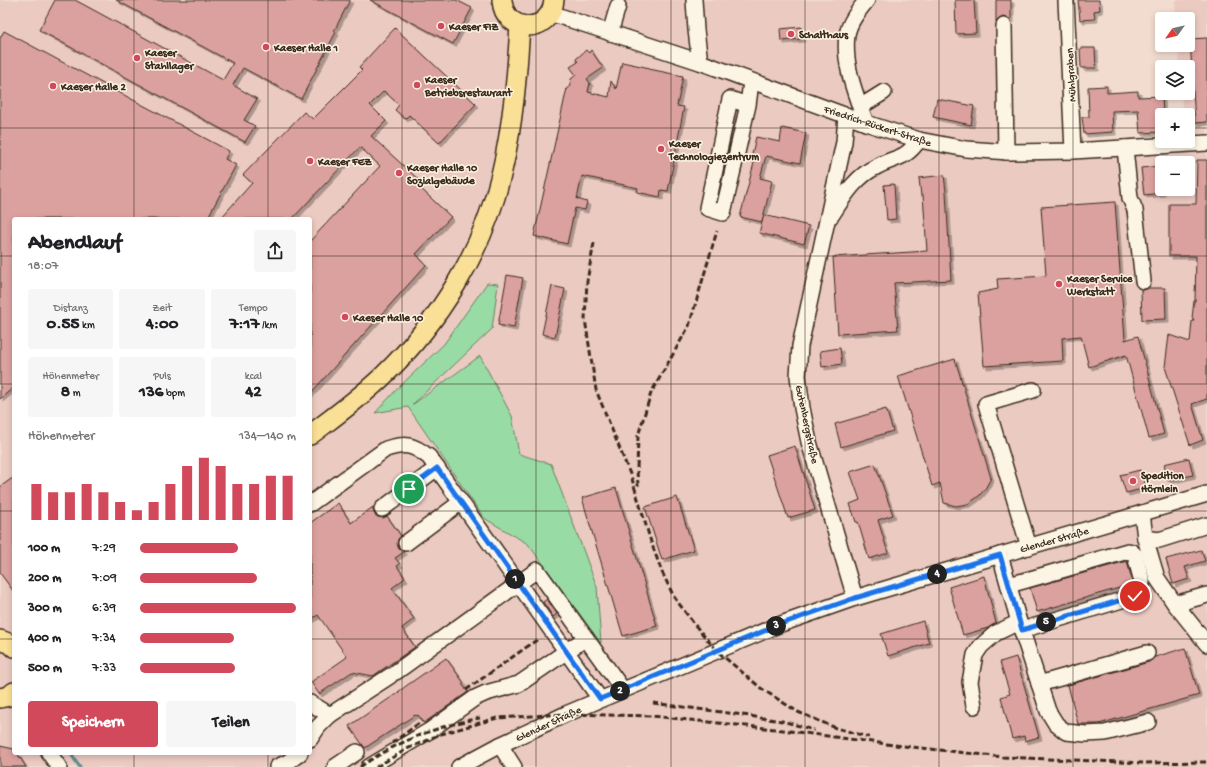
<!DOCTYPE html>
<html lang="de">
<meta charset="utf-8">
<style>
body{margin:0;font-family:"Gochi Hand",sans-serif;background:#f6f6f6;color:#202124;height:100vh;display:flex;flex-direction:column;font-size:15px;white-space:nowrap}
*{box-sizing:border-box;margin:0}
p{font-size:13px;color:#757577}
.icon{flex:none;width:22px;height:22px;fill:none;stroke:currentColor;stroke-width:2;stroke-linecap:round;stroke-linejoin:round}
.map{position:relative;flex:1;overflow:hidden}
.panel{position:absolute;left:12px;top:217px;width:300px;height:538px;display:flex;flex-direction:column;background:#fff;border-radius:4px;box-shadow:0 2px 6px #0003}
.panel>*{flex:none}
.needle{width:26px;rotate:236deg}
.fabs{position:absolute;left:1155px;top:12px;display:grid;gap:8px}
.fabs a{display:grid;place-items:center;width:40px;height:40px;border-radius:4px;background:#fff;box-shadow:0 2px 6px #0003;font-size:20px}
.pin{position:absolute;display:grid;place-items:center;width:34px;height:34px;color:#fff;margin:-17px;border:2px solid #fff;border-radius:50%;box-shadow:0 1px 4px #0007}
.km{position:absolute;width:20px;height:20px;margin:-10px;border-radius:50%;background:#222;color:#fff;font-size:11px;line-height:20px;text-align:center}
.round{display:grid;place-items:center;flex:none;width:42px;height:42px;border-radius:4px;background:#f6f6f6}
.head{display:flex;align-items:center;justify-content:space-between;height:68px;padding:0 16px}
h1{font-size:22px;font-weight:800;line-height:30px}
.figures{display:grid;grid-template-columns:repeat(3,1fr);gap:6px;height:68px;padding:4px 16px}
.figures div{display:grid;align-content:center;border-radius:4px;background:#f6f6f6;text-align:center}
.figures b{font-size:17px;font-weight:800}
.figures small{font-size:11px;font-weight:400}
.figures p{font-size:11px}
.chart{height:112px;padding:8px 16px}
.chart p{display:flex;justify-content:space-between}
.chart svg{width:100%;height:72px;margin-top:4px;stroke:#d1495b;stroke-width:6}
.primary-button{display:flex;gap:8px;margin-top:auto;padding:8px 16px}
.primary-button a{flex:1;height:46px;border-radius:4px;background:#d1495b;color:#fff;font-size:16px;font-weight:800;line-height:46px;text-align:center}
.primary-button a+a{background:#f6f6f6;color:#202124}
ul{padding:0 16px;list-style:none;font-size:13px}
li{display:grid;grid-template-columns:64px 48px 1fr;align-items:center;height:30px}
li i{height:10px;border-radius:5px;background:#d1495b}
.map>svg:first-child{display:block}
</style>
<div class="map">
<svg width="1207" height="767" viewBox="0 0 1207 767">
<defs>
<filter id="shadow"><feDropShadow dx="3" dy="3" stdDeviation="0" flood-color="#0004"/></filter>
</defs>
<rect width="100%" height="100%" fill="#f2dcd0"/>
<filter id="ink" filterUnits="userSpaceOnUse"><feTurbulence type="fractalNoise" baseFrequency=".025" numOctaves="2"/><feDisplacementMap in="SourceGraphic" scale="8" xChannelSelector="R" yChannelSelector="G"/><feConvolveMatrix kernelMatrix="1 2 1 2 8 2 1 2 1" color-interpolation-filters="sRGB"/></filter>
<g filter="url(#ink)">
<g fill="#ebcac1" fill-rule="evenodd">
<path d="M0,0H1007L1009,152L1207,150V767H0ZM1162,163H1188V189H1162ZM14,219H310V753H14Z"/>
<path d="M1175,0H1207V133L1188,134V115H1183L1181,93H1188V67H1180L1178,45H1188V19H1176Z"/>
</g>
<path fill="#98dba5" stroke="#6a8262" d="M487,283L498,284L492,329L412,405L480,356L512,416L519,454L551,464L597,587L601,643L528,544L484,518L408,407L375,413L398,388L444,344Z"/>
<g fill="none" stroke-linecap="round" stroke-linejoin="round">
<path stroke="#638d8e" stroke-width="3.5" d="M71,754L80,767"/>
</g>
<g fill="#dba19e" stroke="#3b2a1e" filter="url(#shadow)">
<path d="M55,0H75L223,80L233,63L116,0H350L334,31L336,32L301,99L243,68L233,85L257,99L244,120L255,126L245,142L39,30Z"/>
<path d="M370,0H456L472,8L453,44Z"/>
<path d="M955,0H974L976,33L956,34Z"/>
<path d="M996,0H1011V20L1008,18L1003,17L999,19L996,22Z"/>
<path d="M1078,0H1099L1100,10L1094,11L1095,19L1080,20Z"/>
<path d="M801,27L802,39L781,41L780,29Z"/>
<path d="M395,28L476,104L439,143L409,115L405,119L395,110L399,105L384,91L370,105L386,121L371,136L419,180L416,184L451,217L416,254L426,265L310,394V241L380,166L360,147L292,219H220L252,183L243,175L304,112L313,119L362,70L359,67Z"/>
<path d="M4,31L229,151L225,159L236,165L207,219H14V387L0,399V38Z"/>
<path d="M1207,38V122L1195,123L1190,39Z"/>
<path d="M1080,48H1095L1096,68H1081Z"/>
<path d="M586,50L589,53L591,50L603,68L587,79L590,83L588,92L609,97L611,81L616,89L622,62L650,68L649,69L683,76L677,106L684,107L668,191L661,190L660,197L637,192L638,188L582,176L577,199L587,202L585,210L575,208L567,244L534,236L567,88H569L571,79L576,75L570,67L578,62L576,59Z"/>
<path d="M1107,86V93L1138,91V97L1162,96L1163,115H1162V132L1140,133L1138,110L1112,111L1113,132L1084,134L1082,117H1089L1088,87Z"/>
<path d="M937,99L974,106L971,125L933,117Z"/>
<path d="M782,128L806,133L800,163L766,156L760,178L772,181L762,222L740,217L756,155L752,154L756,137L780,142Z"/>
<path d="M1197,160H1207V399L1192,404L1203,440L1190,445L1165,367L1169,335L1190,342L1192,321H1194L1192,318L1194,301H1195L1196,256H1169V204H1196Z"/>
<path d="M1160,166L1162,193L1144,195L1141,168Z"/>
<path d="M944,175L946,192L951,280L894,283L898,330L838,334L833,257L927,251L923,195L921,196L919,178Z"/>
<path d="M894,184L896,219L887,220L884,185Z"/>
<path d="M1115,202L1125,340L1138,336L1164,434L1149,438L1126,355L1089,367L1081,336L1062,338L1063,361L984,366L978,293L998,289L997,279L1046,276L1041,207Z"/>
<path d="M764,215L809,226L804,244L759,233Z"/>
<path d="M507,275L523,278L514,328L498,325Z"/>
<path d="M552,286L565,289L555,337L542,334Z"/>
<path d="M1149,288H1165L1166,319L1142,320L1141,290H1144Z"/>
<path d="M840,348L842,364L822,367L820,351Z"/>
<path d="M955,359L991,478L985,489L979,496L968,504L956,506L944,503L940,483L932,486L898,376Z"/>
<path d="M886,409L893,431L841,447L835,424Z"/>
<path d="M795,446L815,510L788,518L767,455Z"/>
<path d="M1189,458L1193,475L1168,481L1164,464Z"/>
<path d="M875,464L893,515L878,520L888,553L869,559L858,522H856L850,504L860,500L850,472Z"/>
<path d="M1140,470L1146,488L1126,493L1120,475Z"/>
<path d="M14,477V592L0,573V487Z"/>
<path d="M616,488L657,626L623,636L582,498Z"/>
<path d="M677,497L694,550L662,560L645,507Z"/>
<path d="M338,503L351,523L373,507V510L375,515L378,517L383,518L387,516L401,536L398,539L397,544L399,549L404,552L395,558L400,564L397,566L405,578L392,588L414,619L402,628L415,647L373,676L352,672L319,694L311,682L347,657L318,615L310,620V523Z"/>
<path d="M1201,550L1205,561L1185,567L1189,579L1173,584L1166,559Z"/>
<path d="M1127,561L1133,584L1037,612L1030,588Z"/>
<path d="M984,576L996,623L988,628L963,635L949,587Z"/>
<path d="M547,599L557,614L553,617L543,602Z"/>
<path d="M923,621L929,643L888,656L881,634Z"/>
<path d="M1185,648L1199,695L1099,724H1078L1068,685L1149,662L1155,657Z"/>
<path d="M1016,657L1039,737L1025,741L1024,736L1012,739L1001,697L1010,694L1000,662Z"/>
<path d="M446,658L464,683L462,684L468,692L424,723L418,715L416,716L415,715L365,748L349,726L399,692H398L406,686Z"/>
<path d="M0,746L14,749V753H17L26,767H0Z"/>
</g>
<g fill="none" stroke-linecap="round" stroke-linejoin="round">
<g stroke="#3b2a1e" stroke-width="18">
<g id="minor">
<path d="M694,0L696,30L700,62"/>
<path d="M1066,0L1073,151"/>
<path d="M550,13L700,62L866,123L919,140L966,149L1009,152L1073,151L1207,143"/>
<path d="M1004,26L1006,152"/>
<path d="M610,33L618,6"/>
<path d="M748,105L730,99L707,208L723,213L748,105L751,82"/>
<path d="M860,107L884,92"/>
<path d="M846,115L844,142L800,346L798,376L802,408L809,442L855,598"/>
<path d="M866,123C856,96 843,64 847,35C849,22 859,10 867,0"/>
<path d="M1125,148L1130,198L1135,210L1143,281"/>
<path d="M831,216C843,198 855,177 876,167C896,156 904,161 919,140"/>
<path d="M310,504L386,449C406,443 412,444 429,457L600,699"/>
<path d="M382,509L437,468"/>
<path d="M1142,513L1145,538L1159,540L1207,525"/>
<path d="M1145,538L1157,578L1175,604L1207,644"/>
<path d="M406,543L461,502"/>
<path d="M1029,547L986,404L1033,390"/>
<path d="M1000,555L1019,622L1048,711L1056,724L1066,732L1086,734L1105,733L1148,722"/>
<path d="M1009,585L1128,551L1132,552L1135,555L1142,582L1141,592L1135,596L1022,630"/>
<path d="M1175,604L1207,595"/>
<path d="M396,672L537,570L623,690"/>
<path d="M1039,684L1147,653"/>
<path d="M310,703L330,715L318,727L310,739"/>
<path d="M974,706L970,682L975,655L981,646L996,633L1019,622"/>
<path d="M330,715L390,676"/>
<path d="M500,745L514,767"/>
<path d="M49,753L59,767"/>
<path d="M277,767L288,762L300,753"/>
<path d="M335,767L357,752"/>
<path d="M369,767L429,731L475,698L486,693L519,684L586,638"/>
<path d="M459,767L500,745L566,714L781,624L855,598L1207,494"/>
</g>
</g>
<g stroke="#3b2a1e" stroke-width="22">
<g id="major">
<path d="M502,0C504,34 551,35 554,0"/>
<path d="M310,435C335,416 360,398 383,376C439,322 483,251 501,175C513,126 517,75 520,25"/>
<path d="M0,640L11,644L14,647"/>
<path d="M0,698L9,696L14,692"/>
</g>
</g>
<use href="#minor" stroke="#fcf5e5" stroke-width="15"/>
<use href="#major" stroke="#fadf96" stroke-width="19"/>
<g stroke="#3b2a1e" stroke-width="3" stroke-dasharray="6 3" stroke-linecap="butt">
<path d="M594,243L587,281L585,319L596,390L632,479L651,542L662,572L674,597L694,624L717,651L762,689L798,712L836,728L869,737"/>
<path d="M638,486L637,470L638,436L651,393L689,326L717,231"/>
<path d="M466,690L538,639"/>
<path d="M653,703L736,714L782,721L814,730"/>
<path d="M392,743L422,721"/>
<path d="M360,767C396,742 437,726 480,718"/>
<path d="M376,767L407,749L438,735L497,718L566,714L652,716L775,729L894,745L1003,757L1143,763L1207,762"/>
</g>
</g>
</g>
<g fill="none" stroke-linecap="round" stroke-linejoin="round" filter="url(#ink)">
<g stroke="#fff" stroke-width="8">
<path id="route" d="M409,489L437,468L600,699L781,624L855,598L1000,555L1022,630L1135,596"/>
</g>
<use href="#route" stroke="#1a73e8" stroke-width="5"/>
</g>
<path fill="none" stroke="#3b2a1e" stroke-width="1" stroke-opacity="0.55" d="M134,0V219M268,0V219M402,0V767M536,0V767M671,0V767M805,0V767M939,0V767M1073,0V767M0,128H1162M1188,128H1207M0,256H14M310,256H1207M0,384H14M310,384H1207M0,511H14M310,511H1207M0,639H14M310,639H1207M134,753V767M268,753V767"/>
<g fill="#d1495b" stroke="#fcf5e5" stroke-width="1.5">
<circle cx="441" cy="26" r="4"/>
<circle cx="791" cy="34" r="4"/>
<circle cx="266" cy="47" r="4"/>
<circle cx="137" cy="58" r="4"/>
<circle cx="417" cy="85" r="4"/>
<circle cx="53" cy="86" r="4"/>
<circle cx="661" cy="149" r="4"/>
<circle cx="310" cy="161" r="4"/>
<circle cx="399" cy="173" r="4"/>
<circle cx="1059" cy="284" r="4"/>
<circle cx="345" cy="317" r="4"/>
<circle cx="1133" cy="481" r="4"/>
</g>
<g text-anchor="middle" stroke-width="3" stroke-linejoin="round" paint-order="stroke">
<g font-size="11" font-weight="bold" fill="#3b2a1e" stroke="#fcf5e5" text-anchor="start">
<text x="449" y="30">Kaeser FIZ</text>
<text x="799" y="38">Schalthaus</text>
<text x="274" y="51">Kaeser Halle 1</text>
<text x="145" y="56">Kaeser<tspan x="145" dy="13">Stahllager</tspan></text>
<text x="425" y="83">Kaeser<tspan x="425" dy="13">Betriebsrestaurant</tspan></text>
<text x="61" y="90">Kaeser Halle 2</text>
<text x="669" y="147">Kaeser<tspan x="669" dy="13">Technologiezentrum</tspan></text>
<text x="318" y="165">Kaeser FEZ</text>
<text x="407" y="171">Kaeser Halle 10<tspan x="407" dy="13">Sozialgebäude</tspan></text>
<text x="1067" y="282">Kaeser Service<tspan x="1067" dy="13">Werkstatt</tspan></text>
<text x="353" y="321">Kaeser Halle 10</text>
<text x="1141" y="479">Spedition<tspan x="1141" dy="13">Hörnlein</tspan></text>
</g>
<g font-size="11" fill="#3b2a1e" stroke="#fcf5e5">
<text transform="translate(1070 75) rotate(-93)" y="4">Mühlgraben</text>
<text transform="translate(878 125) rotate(18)" y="4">Friedrich-Rückert-Straße</text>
<text transform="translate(808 424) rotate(78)" y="4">Gutenbergstraße</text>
<text transform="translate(1054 539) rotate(-16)" y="4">Glender Straße</text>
<text transform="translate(548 723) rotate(-25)" y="4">Glender Straße</text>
</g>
</g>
</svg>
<div class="fabs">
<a><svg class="needle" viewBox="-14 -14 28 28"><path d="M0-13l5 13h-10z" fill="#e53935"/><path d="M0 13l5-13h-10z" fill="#757577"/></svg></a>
<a><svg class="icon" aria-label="layers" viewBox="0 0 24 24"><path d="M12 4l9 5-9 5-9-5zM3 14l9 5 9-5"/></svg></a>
<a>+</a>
<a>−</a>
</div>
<div class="pin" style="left:409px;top:489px;background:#1e9e55"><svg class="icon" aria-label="arrive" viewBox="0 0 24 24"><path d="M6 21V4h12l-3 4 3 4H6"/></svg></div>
<div class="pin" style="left:1135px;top:596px;background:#d93025"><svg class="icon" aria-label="check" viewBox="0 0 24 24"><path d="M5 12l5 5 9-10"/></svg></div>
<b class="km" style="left:515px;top:579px">1</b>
<b class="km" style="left:620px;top:691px">2</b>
<b class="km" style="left:776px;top:626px">3</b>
<b class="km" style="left:937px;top:574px">4</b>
<b class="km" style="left:1046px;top:622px">5</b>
<section class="panel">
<div class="head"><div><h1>Abendlauf</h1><p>18:07</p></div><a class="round"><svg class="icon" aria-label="share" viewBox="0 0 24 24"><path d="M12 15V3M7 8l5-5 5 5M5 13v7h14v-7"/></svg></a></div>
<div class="figures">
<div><p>Distanz</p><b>0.55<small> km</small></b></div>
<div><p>Zeit</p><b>4:00</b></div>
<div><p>Tempo</p><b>7:17<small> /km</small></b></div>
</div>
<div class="figures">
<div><p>Höhenmeter</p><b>8<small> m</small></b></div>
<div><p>Puls</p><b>136<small> bpm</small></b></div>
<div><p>kcal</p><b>42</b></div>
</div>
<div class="chart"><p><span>Höhenmeter</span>134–140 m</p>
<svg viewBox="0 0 160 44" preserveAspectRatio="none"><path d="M5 44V22M15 44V27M25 44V27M35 44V22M45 44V27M55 44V33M65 44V38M75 44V33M85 44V22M95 44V11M105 44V6M115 44V11M125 44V22M135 44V22M145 44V17M155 44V17"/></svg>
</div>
<ul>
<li><b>100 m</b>7:29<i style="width:63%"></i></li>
<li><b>200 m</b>7:09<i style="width:75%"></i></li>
<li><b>300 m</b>6:39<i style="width:100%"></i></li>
<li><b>400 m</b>7:34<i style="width:60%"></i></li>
<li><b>500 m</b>7:33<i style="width:61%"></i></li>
</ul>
<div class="primary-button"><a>Speichern</a><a>Teilen</a></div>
</section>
</div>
